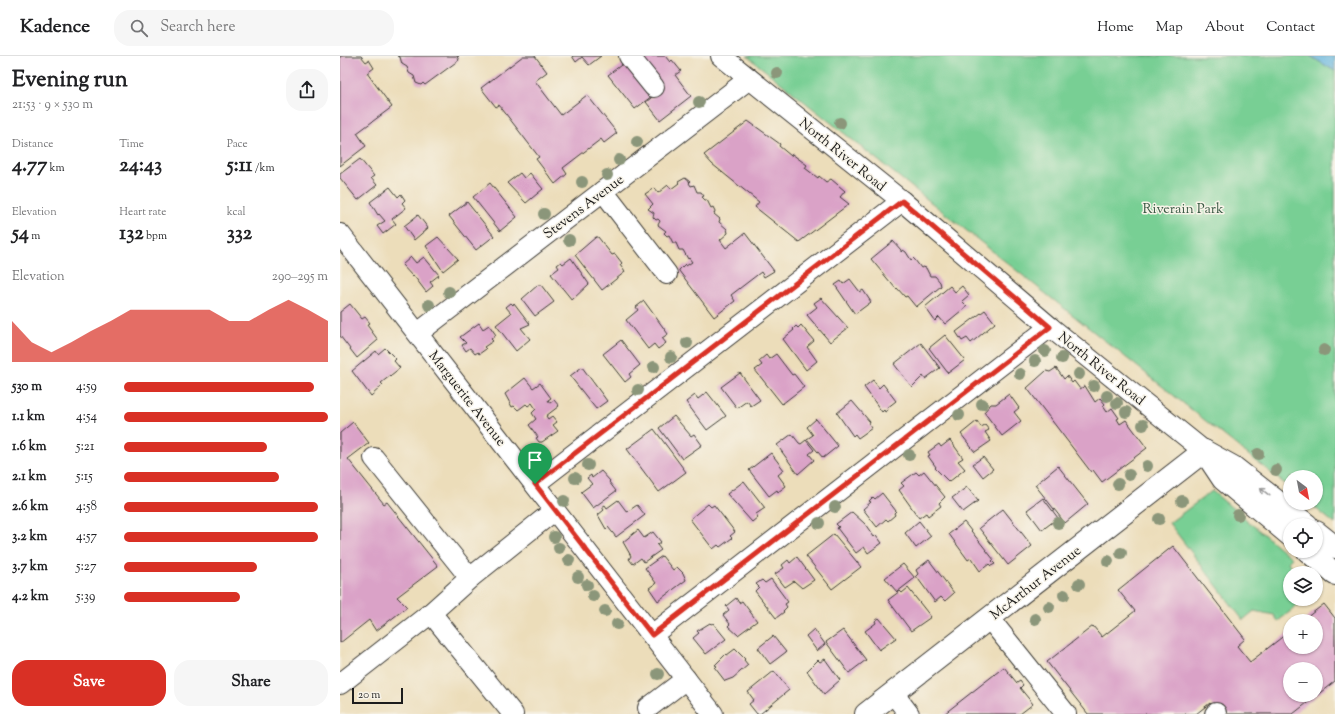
<!DOCTYPE html>
<meta charset="utf-8">
<style>
body{margin:0;font-family:"Sorts Mill Goudy",serif;background:#f6f6f6;color:#202124;height:100vh;display:flex;flex-direction:column;font-size:15px;white-space:nowrap}
*{box-sizing:border-box;margin:0}
p{font-size:13px;color:#757577}
.icon{flex:none;width:22px;height:22px;fill:none;stroke:currentColor;stroke-width:2;stroke-linecap:round;stroke-linejoin:round}
.map{position:relative;flex:1;overflow:hidden}
.details{display:flex;flex-direction:column;background:#fff;width:340px}
.details>*{flex:none}
.needle{width:26px;rotate:148deg}
.controls{position:absolute;left:943px;top:414px;display:grid;gap:8px}
.controls a{display:grid;place-items:center;width:40px;height:40px;border-radius:50%;background:#fff;box-shadow:0 1px 3px #0004;font-size:20px}
.scale{position:absolute;left:12px;bottom:10px;width:51px;box-sizing:border-box;padding-left:4px;border:2px solid #1c1c1c;border-top:0;font-size:11px;line-height:14px;white-space:nowrap;color:#1c1c1c;-webkit-text-stroke:3px #f7f3e8;paint-order:stroke}
.pin{position:absolute;display:grid;place-items:center;width:34px;height:34px;color:#fff;margin:-41px -17px;border-radius:50% 50% 50% 0;rotate:-45deg;box-shadow:0 0 4px #0007}
.pin .icon{rotate:45deg}
.round{display:grid;place-items:center;flex:none;width:42px;height:42px;border-radius:16px;background:#f6f6f6}
.overview{display:flex;align-items:center;justify-content:space-between;height:68px;padding:0 12px}
h1{font-size:22px;font-weight:800;line-height:30px}
.metrics{display:grid;grid-template-columns:repeat(3,1fr);gap:6px;height:68px;padding:4px 12px}
.metrics div{display:grid;align-content:center}
.metrics b{font-size:20px;font-weight:800}
.metrics small{font-size:11px;font-weight:400}
.metrics p{font-size:11px}
.chart{height:112px;padding:8px 12px}
.chart p{display:flex;justify-content:space-between}
.chart svg{width:100%;height:72px;margin-top:4px;fill:#d93025;opacity:.7}
.action{display:flex;gap:8px;margin-top:auto;padding:8px 12px}
.action a{flex:1;height:46px;border-radius:16px;background:#d93025;color:#fff;font-size:16px;font-weight:800;line-height:46px;text-align:center}
.action a+a{background:#f6f6f6;color:#202124}
ul{padding:0 12px;list-style:none;font-size:13px}
li{display:grid;grid-template-columns:64px 48px 1fr;align-items:center;height:30px}
li i{height:10px;border-radius:5px;background:#d93025}
header{display:flex;align-items:center;gap:24px;box-sizing:border-box;height:56px;padding:0 20px;background:#fff;border-bottom:1px solid #e0e0e0}
header strong{font-size:19px}
nav{display:flex;gap:22px;margin-inline-start:auto;font-size:14px}
.search{width:280px;height:36px;background:#f6f6f6;display:flex;align-items:center;gap:10px;box-sizing:border-box;padding:0 14px;border-radius:16px;color:#757577;font-size:15px}
main{display:flex;flex:1;min-height:0}
.map>svg:first-child{display:block}
</style>
<header>
<strong>Kadence</strong>
<div class="search"><svg class="icon" aria-label="search" viewBox="0 0 24 24"><circle cx="10" cy="10" r="6"/><path d="M15 15l6 6"/></svg>Search here</div>
<nav><a>Home</a><a>Map</a><a>About</a><a>Contact</a></nav>
</header>
<main>
<section class="details">
<div class="overview"><div><h1>Evening run</h1><p>21:53 · 9 × 530 m</p></div><a class="round"><svg class="icon" aria-label="share" viewBox="0 0 24 24"><path d="M12 15V3M7 8l5-5 5 5M5 13v7h14v-7"/></svg></a></div>
<div class="metrics">
<div><p>Distance</p><b>4.77<small> km</small></b></div>
<div><p>Time</p><b>24:43</b></div>
<div><p>Pace</p><b>5:11<small> /km</small></b></div>
</div>
<div class="metrics">
<div><p>Elevation</p><b>54<small> m</small></b></div>
<div><p>Heart rate</p><b>132<small> bpm</small></b></div>
<div><p>kcal</p><b>332</b></div>
</div>
<div class="chart"><p><span>Elevation</span>290–295 m</p>
<svg viewBox="0 0 160 44" preserveAspectRatio="none"><path d="M0 44V19L10 32L20 38L30 32L40 25L50 19L60 12L70 12L80 12L90 12L100 12L110 19L120 19L130 12L140 6L150 12L160 19V44z"/></svg>
</div>
<ul>
<li><b>530 m</b>4:59<i style="width:93%"></i></li>
<li><b>1.1 km</b>4:54<i style="width:100%"></i></li>
<li><b>1.6 km</b>5:21<i style="width:70%"></i></li>
<li><b>2.1 km</b>5:15<i style="width:76%"></i></li>
<li><b>2.6 km</b>4:58<i style="width:95%"></i></li>
<li><b>3.2 km</b>4:57<i style="width:95%"></i></li>
<li><b>3.7 km</b>5:27<i style="width:65%"></i></li>
<li><b>4.2 km</b>5:39<i style="width:57%"></i></li>
</ul>
<div class="action"><a>Save</a><a>Share</a></div>
</section>
<div class="map">
<svg width="995" height="658" viewBox="0 0 995 658">
<rect width="100%" height="100%" fill="#f7f3e8"/>
<filter id="ink" filterUnits="userSpaceOnUse"><feTurbulence type="fractalNoise" baseFrequency=".025" numOctaves="2"/><feDisplacementMap in="SourceGraphic" scale="8" xChannelSelector="R" yChannelSelector="G"/><feConvolveMatrix kernelMatrix="1 2 1 2 8 2 1 2 1" color-interpolation-filters="sRGB"/></filter>
<filter id="wash" filterUnits="userSpaceOnUse"><feTurbulence type="fractalNoise" baseFrequency=".012" numOctaves="4" result="noise"/><feDisplacementMap in="SourceGraphic" scale="16" xChannelSelector="R" yChannelSelector="G"/><feGaussianBlur stdDeviation="0.9" result="paint"/><feColorMatrix in="noise" values="0 0 0 0 0 0 0 0 0 0 0 0 0 0 0 0 0 1.4 0 .05"/><feComposite in="paint" operator="in"/></filter>
<g filter="url(#wash)">
<rect width="100%" height="100%" fill="#ecddba"/>
<g fill="#78cf94" stroke="#4a7658">
<path d="M407,0H970L995,15V468L969,447H976V421H950V432Z"/>
<path d="M872,435L952,502L948,506L956,517H950V543H966L938,565L934,559L914,555L903,564L829,467Z"/>
</g>
<path fill="#63b5df" stroke="#40687e" d="M970,0H995V15Z"/>
<g id="blocks">
<g fill="#daa2c7" fill-rule="evenodd">
<path d="M0,0H21L26,6L29,4L34,12L27,17L52,51L17,77L26,90L0,110Z"/>
<path d="M57,0H119L117,1L119,4L85,29L83,27L81,29L76,27L74,20L69,17L67,11L62,8L60,1Z"/>
<path d="M183,0H195L207,16L195,25L221,59L247,39L277,77L264,87L261,83L223,112L227,118L215,128L196,103L199,101L159,49L156,51L141,32Z"/>
<path d="M232,0H261L249,9L242,1L236,6Z"/>
<path d="M297,0H325L330,6L332,4L341,15L335,19L351,40L320,64L306,46L317,37Z"/>
<path d="M285,6L312,40L295,53L268,19Z"/>
<path d="M408,65L440,88L439,90L451,100L452,98L467,109L465,112L478,122L479,120L486,126L491,123L505,135L500,141L509,148L459,186L415,151L419,146L372,108L364,99Z"/>
<path d="M20,103L34,120L31,122L37,129L18,144L0,122V118Z"/>
<path d="M180,117L184,122L190,117L203,133L186,147L167,127Z"/>
<path d="M345,122L350,126L349,127L351,130L354,129L357,136H361L364,140L362,141L365,144H367L371,152L373,151L375,155L374,158L380,163L379,166L387,173L388,177L380,184L386,192L405,177L434,215L424,221L421,216L391,239L395,245L374,261L339,215V214L345,208L346,210L352,206L349,202L348,203L343,194H339L336,187H333L329,179L327,180L324,177L326,175L318,169L320,165L318,163L316,164L313,161L314,157L308,153L313,148L305,138L314,132L318,137L328,129L331,133L339,127L338,126Z"/>
<path d="M150,127L177,161L160,175L133,141Z"/>
<path d="M50,131L58,141L61,138L65,144L62,147L66,152L52,163L56,168L43,178L37,170L45,165L39,158L38,159L30,146Z"/>
<path d="M127,146L154,180L136,194L109,160Z"/>
<path d="M78,159L88,172L74,184L64,170Z"/>
<path d="M98,181L118,203L103,215L86,190Z"/>
<path d="M256,181H258L272,199L275,198L282,207L280,209L285,216L262,234L235,199Z"/>
<path d="M553,185L561,194V196L563,194L566,196L571,204L573,202L575,204L581,212L583,211L586,212L590,220H595L600,226L601,230L576,251L567,240L565,241L557,232L556,233L531,203Z"/>
<path d="M71,201L76,207L84,201L99,219L90,226L93,230L86,236L74,220L73,221L62,209Z"/>
<path d="M231,202L249,228L232,244L211,218L219,212L217,209L221,206L223,208Z"/>
<path d="M510,223L520,236L523,234L531,246L515,258L495,229L501,225L503,228Z"/>
<path d="M198,229H201L214,246L195,260L182,243Z"/>
<path d="M610,230L615,236L622,230L629,239L622,245L627,250L605,268L599,261L595,265L585,251Z"/>
<path d="M481,242L508,272L490,286L467,259L477,251L474,247Z"/>
<path d="M304,245L328,278L322,282L326,287L318,293L314,288L308,293L286,264L298,254L296,251Z"/>
<path d="M171,247L173,249L174,247L190,268L181,272L190,283L176,295L156,269L171,257L166,251Z"/>
<path d="M10,248L22,263L25,261L30,267L27,269L38,284L17,302L0,280V256Z"/>
<path d="M645,254L655,267L631,287L627,282L622,285L616,276Z"/>
<path d="M139,267L143,273L149,269L156,279L151,283L153,285L144,291L146,293L139,298L138,296L135,298L130,292L126,295L122,289L126,287L120,281Z"/>
<path d="M461,269L474,285L467,291L477,305L466,314L443,283L454,274L453,273L456,270L458,272Z"/>
<path d="M605,279L625,304L608,317L589,292Z"/>
<path d="M281,284L300,309L289,318L291,321L285,326L263,298Z"/>
<path d="M581,287L600,312L585,323L583,320L572,331L554,308Z"/>
<path d="M45,292L56,303L54,305L60,312L41,327L43,329L31,340L12,315L36,295L38,298Z"/>
<path d="M436,298L452,319L454,318L464,331L442,348L415,314L422,309L419,305L426,299L429,303Z"/>
<path d="M242,311L267,345L256,353L230,320Z"/>
<path d="M716,312L724,323L727,320L732,327L734,325L740,333L745,330L755,346L760,342L765,348L763,350L767,356L772,352L779,362L777,363L780,368L786,364L807,392L762,426L753,414L751,416L687,332L706,315L710,316Z"/>
<path d="M400,317L420,344L411,350L407,345L397,352L381,331Z"/>
<path d="M185,322L193,332L200,327L211,342L208,344L210,347L214,344L219,350L206,360L208,363L212,360L217,366L213,369L218,375L202,386H199L196,382L198,381L189,369L196,363L192,357L196,353L192,347L188,350L186,348L178,354L174,350L172,351L165,338Z"/>
<path d="M533,324L539,332L543,328L556,345L547,352L548,354L545,356L544,354L542,356L524,331Z"/>
<path d="M367,336L386,360L367,374L346,346L355,339L358,343Z"/>
<path d="M669,338L679,352L674,356L681,365L662,380L644,356L651,348H656Z"/>
<path d="M512,345L530,366L529,368L532,372L518,382L515,378L513,380L497,357Z"/>
<path d="M334,360L351,380L354,378L362,389L342,403L319,372Z"/>
<path d="M476,363L498,390L483,402L467,383L473,379L467,371Z"/>
<path d="M637,365L641,371L645,369L649,374L645,376L651,385L635,396L621,378Z"/>
<path d="M13,366L29,387L8,403L44,448L47,446L98,510L57,541L67,551L36,575L29,564L0,587V377Z"/>
<path d="M314,373L346,416L319,436L287,393Z"/>
<path d="M452,378L459,387L461,388L466,384L474,394L469,398L474,404L458,418L437,389Z"/>
<path d="M610,384L623,402L618,405L625,413L609,426L595,412L596,411L588,400L590,399L588,396L599,388L601,391Z"/>
<path d="M431,397L444,414L438,419L446,430L438,436L437,434L429,440L409,414Z"/>
<path d="M643,401L653,413L643,421L633,408Z"/>
<path d="M718,410L748,448L725,467L695,429Z"/>
<path d="M261,415L270,425L269,426L276,435L253,452L241,436L252,428L247,422L251,419L252,422Z"/>
<path d="M584,415L605,441L599,447L601,450L588,460L586,457L579,462L559,434L564,430L561,427L576,416L579,419Z"/>
<path d="M404,425L425,452L416,458L418,461L412,466L387,438Z"/>
<path d="M627,431L638,445L623,456L612,442Z"/>
<path d="M542,437L556,455L554,457L555,459L548,465L546,463L537,471L523,453L531,446L529,445L533,441L535,443Z"/>
<path d="M703,442L718,462L702,474L687,454Z"/>
<path d="M278,444L287,456L297,449L305,459L276,481L268,471L266,473L258,459L264,454L262,451L265,449L267,452Z"/>
<path d="M368,448L371,451L374,449L395,476L390,480L392,482L380,491L378,489L373,493L350,463Z"/>
<path d="M663,453L692,490L668,509L639,472Z"/>
<path d="M512,456L525,468L534,481L536,479L542,487L528,497L524,491L516,497L497,472L499,471L496,468Z"/>
<path d="M579,465L591,480L576,492L565,477Z"/>
<path d="M624,466L654,504L652,505L655,508L651,510L649,508L640,515L631,502L628,504L609,478Z"/>
<path d="M298,474L304,482L313,476L321,486L317,489L321,494L304,506L301,502L293,508L289,503L291,500L283,486Z"/>
<path d="M494,478L521,511L492,533L466,500Z"/>
<path d="M833,490L905,583L897,590L910,606L950,575V591H976V565H962L984,548L995,562V625L953,658H879L870,647L856,658H748L707,606L753,570L762,581L795,555L778,534ZM950,613H976V639H950Z"/>
<path d="M322,500L333,514L337,511L343,517L346,524L318,545L309,532L316,527L305,512Z"/>
<path d="M457,501L474,524L462,532L454,525L445,531L435,518L444,512L442,509L448,504L450,507Z"/>
<path d="M589,504L614,537L605,545L601,541L595,546L576,520L578,518L576,514Z"/>
<path d="M563,508L575,522L557,536L545,522Z"/>
<path d="M431,523L448,546L445,548L447,551L443,555L444,556L436,562L415,535L419,531L416,528L422,524L425,527Z"/>
<path d="M568,532L591,561L571,575L548,544L560,535L562,537Z"/>
<path d="M396,542L399,547L402,545L417,565L398,579L388,570L390,568L383,559L389,554L386,550Z"/>
<path d="M539,562L556,582L539,594L525,575L536,567L535,565Z"/>
<path d="M370,567L371,568L373,567L386,583L366,598L353,582L359,577L357,575Z"/>
<path d="M474,573L485,588L477,595L466,580Z"/>
<path d="M503,574L526,604L509,617L486,586Z"/>
<path d="M433,580L446,596L430,608L418,592Z"/>
<path d="M395,593L405,603L404,604L408,609L393,622L385,625L375,612L377,610L375,609L386,598L387,599Z"/>
<path d="M485,603L500,624L484,638L467,615L478,604L480,606Z"/>
<path d="M664,611L677,627L680,625L683,629L680,632L693,648L680,658H604Z"/>
<path d="M434,615L449,634L420,658H417L409,648L414,644L408,636Z"/>
</g>
</g>
</g>
<g filter="url(#ink)">
<use href="#blocks" fill-opacity="0" stroke="#3b3934" stroke-width="1"/>
<g fill="none" stroke-linecap="round" stroke-linejoin="round">
<g stroke="#3b3934" stroke-width="22">
<g id="minor">
<path d="M289,0L314,31"/>
<path d="M381,0L562,145L710,271L864,395"/>
<path d="M263,135L327,218"/>
<path d="M0,178L373,658"/>
<path d="M78,277L409,23"/>
<path d="M34,402L130,522"/>
<path d="M195,428L562,145"/>
<path d="M91,557L173,658"/>
<path d="M649,562L726,658"/>
<path d="M312,579L710,271"/>
<path d="M0,628L91,557L130,522L215,454"/>
<path d="M553,637L569,658"/>
<path d="M308,652L346,623"/>
<path d="M875,658L876,657"/>
</g>
</g>
<g stroke="#3b3934" stroke-width="24">
<g id="major">
<path d="M864,395L893,411L967,469"/>
<path d="M869,402L883,423L950,479"/>
<path d="M976,476L995,491"/>
<path d="M968,495L995,518"/>
<path d="M526,658L864,395"/>
</g>
</g>
<use href="#minor" stroke="#fff" stroke-width="20"/>
<use href="#major" stroke="#fff" stroke-width="22"/>
</g>
<g fill="#8b967a">
<circle cx="437" cy="17" r="6"/>
<circle cx="359" cy="46" r="6"/>
<circle cx="500" cy="67" r="6"/>
<circle cx="297" cy="86" r="6"/>
<circle cx="279" cy="104" r="6"/>
<circle cx="267" cy="119" r="6"/>
<circle cx="242" cy="126" r="6"/>
<circle cx="204" cy="158" r="6"/>
<circle cx="229" cy="184" r="6"/>
<circle cx="109" cy="236" r="6"/>
<circle cx="89" cy="249" r="6"/>
<circle cx="347" cy="287" r="6"/>
<circle cx="984" cy="294" r="6"/>
<circle cx="705" cy="295" r="6"/>
<circle cx="331" cy="301" r="6"/>
<circle cx="722" cy="302" r="6"/>
<circle cx="695" cy="305" r="6"/>
<circle cx="314" cy="311" r="6"/>
<circle cx="680" cy="318" r="6"/>
<circle cx="739" cy="318" r="6"/>
<circle cx="754" cy="330" r="6"/>
<circle cx="298" cy="334" r="6"/>
<circle cx="767" cy="340" r="6"/>
<circle cx="777" cy="347" r="6"/>
<circle cx="642" cy="348" r="6"/>
<circle cx="786" cy="356" r="6"/>
<circle cx="619" cy="359" r="6"/>
<circle cx="803" cy="369" r="6"/>
<circle cx="918" cy="398" r="6"/>
<circle cx="569" cy="399" r="6"/>
<circle cx="248" cy="409" r="6"/>
<circle cx="807" cy="410" r="6"/>
<circle cx="936" cy="414" r="6"/>
<circle cx="789" cy="419" r="6"/>
<circle cx="235" cy="422" r="6"/>
<circle cx="778" cy="428" r="6"/>
<circle cx="224" cy="445" r="6"/>
<circle cx="842" cy="445" r="6"/>
<circle cx="495" cy="451" r="6"/>
<circle cx="898" cy="459" r="6"/>
<circle cx="819" cy="463" r="6"/>
<circle cx="479" cy="467" r="6"/>
<circle cx="718" cy="467" r="6"/>
<circle cx="214" cy="481" r="6"/>
<circle cx="219" cy="492" r="6"/>
<circle cx="781" cy="497" r="6"/>
<circle cx="229" cy="504" r="6"/>
<circle cx="768" cy="505" r="6"/>
<circle cx="238" cy="521" r="6"/>
<circle cx="739" cy="528" r="6"/>
<circle cx="247" cy="529" r="6"/>
<circle cx="724" cy="539" r="6"/>
<circle cx="253" cy="540" r="6"/>
<circle cx="709" cy="551" r="6"/>
<circle cx="265" cy="555" r="6"/>
<circle cx="695" cy="563" r="6"/>
<circle cx="277" cy="568" r="6"/>
<circle cx="318" cy="618" r="6"/>
</g>
<defs><path id="oneway-shaft" d="M-6 0H5M1.5-3L5.5 0L1.5 3" fill="none" stroke-width="1.6" stroke-linecap="round" stroke-linejoin="round"/></defs>
<use stroke="#999" href="#oneway-shaft" transform="translate(925 436) rotate(-142)"/>
</g>
<g fill="none" stroke-linecap="round" stroke-linejoin="round" filter="url(#ink)">
<g stroke="#fff" stroke-width="8">
<path id="route" d="M562,145L710,271L312,579L195,428Z"/>
</g>
<use href="#route" stroke="#d93025" stroke-width="5"/>
</g>
<g text-anchor="middle" stroke-width="3" stroke-linejoin="round" paint-order="stroke">
<g font-size="14" fill="#1c1c1c" stroke="#f7f3e8">
<text transform="translate(503 98) rotate(39)" y="5">North River Road</text>
<text transform="translate(243 150) rotate(-37)" y="5">Stevens Avenue</text>
<text transform="translate(762 312) rotate(39)" y="5">North River Road</text>
<text transform="translate(128 342) rotate(52)" y="5">Marguerite Avenue</text>
<text transform="translate(695 526) rotate(-38)" y="5">McArthur Avenue</text>
</g>
<g font-size="14" fill="#3c5b46" stroke="#f7f3e8">
<text x="843" y="157">Riverain Park</text>
</g>
</g>
</svg>
<div class="controls">
<a><svg class="needle" viewBox="-14 -14 28 28"><path d="M0-13l5 13h-10z" fill="#e53935"/><path d="M0 13l5-13h-10z" fill="#757577"/></svg></a>
<a><svg class="icon" aria-label="locate" viewBox="0 0 24 24"><circle cx="12" cy="12" r="6"/><path d="M12 2v4M12 18v4M2 12h4M18 12h4"/></svg></a>
<a><svg class="icon" aria-label="layers" viewBox="0 0 24 24"><path d="M12 4l9 5-9 5-9-5zM3 14l9 5 9-5"/></svg></a>
<a>+</a>
<a>−</a>
</div>
<div class="scale">20 m</div>
<div class="pin" style="left:195px;top:428px;background:#1e9e55"><svg class="icon" aria-label="arrive" viewBox="0 0 24 24"><path d="M6 21V4h12l-3 4 3 4H6"/></svg></div>
</div>
</main>
